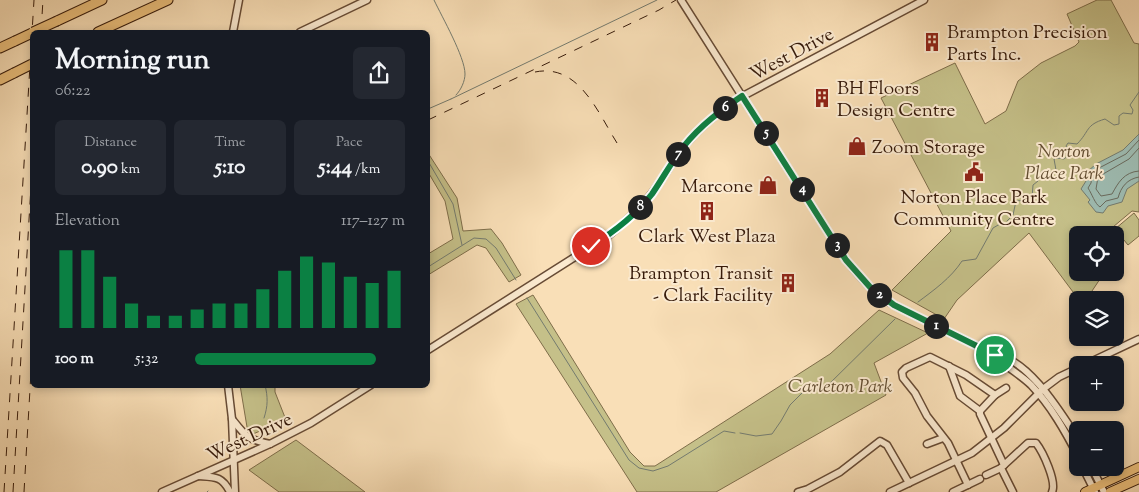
<!DOCTYPE html>
<meta charset="utf-8">
<style>
body{margin:0;font-family:"Sorts Mill Goudy",serif;background:#242831;color:#f1f3f6;height:100vh;display:flex;flex-direction:column;font-size:19px;white-space:nowrap}
*{box-sizing:border-box;margin:0}
p{font-size:16px;color:#9ea1a6}
.icon{flex:none;width:28px;height:28px;fill:none;stroke:currentColor;stroke-width:2;stroke-linecap:round;stroke-linejoin:round}
.map{position:relative;flex:1;overflow:hidden}
.drawer{position:absolute;left:30px;top:30px;width:400px;height:358px;display:flex;flex-direction:column;background:#171b24;border-radius:8px;box-shadow:0 2px 8px #0003}
.drawer>*{flex:none}
.buttons{position:absolute;left:1069px;top:226px;display:grid;gap:10px}
.buttons a{display:grid;place-items:center;width:55px;height:55px;border-radius:8px;background:#171b24;box-shadow:0 2px 8px #0003;font-size:25px}
.pin{position:absolute;display:grid;place-items:center;width:42px;height:42px;color:#fff;margin:-21px;border:2px solid #fff;border-radius:50%;box-shadow:0 1px 5px #0007}
.km{position:absolute;width:25px;height:25px;margin:-12px;border-radius:50%;background:#222;color:#fff;font-size:14px;line-height:25px;text-align:center}
.round{display:grid;place-items:center;flex:none;width:52px;height:52px;border-radius:8px;background:#242831}
.head{display:flex;align-items:center;justify-content:space-between;height:85px;padding:0 25px}
h1{font-size:28px;font-weight:800;line-height:38px}
.metrics{display:grid;grid-template-columns:repeat(3,1fr);gap:8px;height:85px;padding:5px 25px}
.metrics div{display:grid;align-content:center;border-radius:8px;background:#242831;text-align:center}
.metrics b{font-size:21px;font-weight:800}
.metrics small{font-size:14px;font-weight:400}
.metrics p{font-size:14px}
.chart{height:140px;padding:10px 25px}
.chart p{display:flex;justify-content:space-between}
.chart svg{width:100%;height:90px;margin-top:5px;stroke:#0b8043;stroke-width:6}
ul{padding:0 25px;list-style:none;font-size:16px}
li{display:grid;grid-template-columns:80px 60px 1fr;align-items:center;height:38px}
li i{height:12px;border-radius:6px;background:#0b8043}
.map>svg:first-child{display:block}
</style>
<div class="map">
<svg width="1139" height="492" viewBox="0 0 1139 492">
<rect width="100%" height="100%" fill="#f9dfb7"/>
<filter id="stains"><feTurbulence type="fractalNoise" baseFrequency=".004" numOctaves="4"/><feColorMatrix values="0 0 0 0 .2 0 0 0 0 .09 0 0 0 0 .02 0 0 0 .5 -.17"/></filter>
<radialGradient id="worn" r=".72"><stop offset=".6" stop-color="#630" stop-opacity="0"/><stop offset="1" stop-color="#630" stop-opacity=".3"/></radialGradient>
<g fill="#c5c089" stroke="#7e6d4a">
<path d="M1097,0H1111L1134,43L1139,44V212L1132,211L1113,227L1115,235H1078V272L1104,273L1086,300H1079L1029,233L957,300L944,319L892,290L951,231L881,98L955,63L985,124L1006,111L1018,81L1041,63L1075,46L1079,42L1067,14Z"/>
<path d="M428,153L457,198L463,231L491,229L502,243L521,275L509,282L486,248L477,245L428,275V254L453,239L445,201L428,172Z"/>
<path d="M1134,213L1139,220V236L1128,245L1115,229Z"/>
<path d="M533,295L630,452L644,466H655L830,354L879,310L928,333L874,363L886,395L716,492H637L516,304Z"/>
<path d="M240,385H275V392L286,420L253,434L250,433L247,427Z"/>
<path d="M296,440L365,492H279L249,470Z"/>
</g>
<path fill="#9ebcb2" stroke="#747b6f" d="M1139,134V181L1127,189L1122,202L1108,206L1103,213L1096,212L1088,202L1090,200L1081,189L1086,181L1087,172L1096,164L1123,150Z"/>
<g fill="none" stroke-linecap="round" stroke-linejoin="round">
<g stroke="#6a6b5e" stroke-width="1">
<path d="M1139,140L1126,154L1099,168L1092,174L1091,183L1088,188C1092,194 1095,204 1100,207L1106,201L1118,198C1121,187 1127,179 1139,177"/>
<path d="M1139,148L1129,159L1098,177L1096,189L1101,196L1112,194C1118,183 1124,172 1139,171"/>
</g>
<g stroke="#747b6f" stroke-width="1">
<path d="M434,0C442,17 465,57 465,74C465,81 461,90 456,95"/>
<path d="M451,99L657,0"/>
<path d="M428,109L451,99"/>
<path d="M428,161L453,204L462,245"/>
<path d="M1007,221L1013,215L1016,201L1028,200L1032,198L1033,185L1038,181L1042,171L1044,170L1047,173L1056,170L1054,159L1057,158L1064,159L1070,154L1066,146L1068,143L1077,144C1090,131 1085,125 1105,119L1114,125L1119,124V116L1123,113L1132,114L1133,110L1130,105L1139,92"/>
<path d="M428,267L474,238L486,239L496,248L516,280"/>
<path d="M527,298L629,460L639,468L653,471L668,466L724,431L735,433"/>
<path d="M918,302C934,290 951,278 962,261L976,259L993,228L1000,224"/>
<path d="M264,418C268,406 268,397 265,385"/>
<path d="M740,433L756,436L772,434L781,421L790,405L802,393L825,388L895,319"/>
<path d="M207,492L208,491"/>
</g>
<g stroke="#674b35" stroke-width="9">
<g id="minor">
<path d="M681,0L846,260C860,277 874,294 894,305L995,355C1028,358 1061,413 1078,439"/>
<path d="M233,32L239,0"/>
<path d="M300,32L367,0"/>
<path d="M428,350L608,236C624,223 639,210 652,193C663,179 671,163 682,149C699,127 719,111 743,96L924,0"/>
<path d="M995,355C1005,367 1020,374 1031,385C1051,406 1065,431 1078,456"/>
<path d="M1084,365L1139,339"/>
<path d="M949,366L960,396L980,411"/>
<path d="M228,385L232,419L235,492"/>
<path d="M995,395L1006,388"/>
<path d="M232,419C247,438 247,439 270,444"/>
<path d="M927,444L943,438"/>
<path d="M1004,465L1028,443H1036C1043,452 1057,482 1052,492"/>
<path d="M1083,468L1095,492"/>
<path d="M1092,468L1104,492"/>
<path d="M986,475L1001,468"/>
<path d="M198,476C215,477 222,476 230,492"/>
<path d="M968,485L948,443L927,416L915,393L903,378L902,372L906,368L930,357L966,375L995,395L980,411V414L1004,465L1001,468L1013,492"/>
<path d="M162,492L270,444L311,423L371,385"/>
<path d="M798,492L808,489L840,472L880,441L887,445L909,483"/>
<path d="M890,492L972,453L1004,428L1043,389L1059,377L1078,368"/>
<path d="M953,492L980,479"/>
</g>
</g>
<g stroke="#361a0a" stroke-width="10">
<g id="major">
<path d="M1085,492L1139,467"/>
<path d="M1110,492L1139,479"/>
</g>
</g>
<g stroke="#361a0a" stroke-width="11">
<g id="highway">
<path d="M57,21L102,0"/>
<path d="M98,32L168,0"/>
<path d="M0,48L15,41"/>
<path d="M0,80L14,73"/>
</g>
</g>
<use href="#minor" stroke="#fbead0" stroke-width="6"/>
<use href="#major" stroke="#ecc07c" stroke-width="8"/>
<use href="#highway" stroke="#ecc07c" stroke-width="9"/>
<g stroke="#361a0a" stroke-width="1" stroke-dasharray="9 9" stroke-linecap="butt">
<path d="M41,32L43,0"/>
<path d="M535,72C579,63 598,113 617,143"/>
<path d="M428,120L659,10L676,0"/>
<path d="M4,492L34,0"/>
<path d="M13,492L32,169"/>
<path d="M24,492L32,355"/>
</g>
<g stroke="#361a0a" stroke-width="11" stroke-linecap="butt">
<g id="highway-bridge">
<path d="M33,32L57,21"/>
<path d="M15,41L32,33"/>
<path d="M14,73L32,64"/>
</g>
</g>
<use href="#highway-bridge" stroke="#ecc07c" stroke-width="9"/>
</g>
<g fill="none" stroke-linecap="round" stroke-linejoin="round">
<g stroke="#fff" stroke-width="10">
<path id="route" d="M591,246C614,232 635,216 652,194C663,178 672,161 684,146C701,125 720,111 742,96L846,260L870,287L894,305L995,355"/>
</g>
<use href="#route" stroke="#0b8043" stroke-width="6"/>
</g>
<defs>
<g id="building-bare" transform="scale(1.5)"><path d="M-4-6H4V6H1V3H-1V6H-4ZM-2.5-4.3h1.7v1.8h-1.7ZM.8-4.3h1.7v1.8H.8ZM-2.5-1h1.7V.8h-1.7ZM.8-1h1.7V.8H.8Z" fill="#8f2418" stroke="#fbead0" stroke-width="2.5" paint-order="stroke"/></g>
<g id="shop-bare" transform="scale(1.5)"><path d="M-5-2.5h2.3a2.7 3.5 0 0 1 5.4 0H5L5.5 6h-11ZM-1.5-2.5h3a1.5 2.3 0 0 0-3 0Z" fill="#8f2418" stroke="#fbead0" stroke-width="2.5" paint-order="stroke"/></g>
<g id="civic-bare" transform="scale(1.5)"><path d="M-.6-6.5H3V-4.5H.6V-3L4-1V1h2V6H-6V1h2V-1L-.6-3ZM-1.2 2.5V6h2.4V2.5Z" fill="#8f2418" stroke="#fbead0" stroke-width="2.5" paint-order="stroke"/></g>
</defs>
<g fill-rule="evenodd">
<use href="#building-bare" x="932" y="42"/>
<use href="#building-bare" x="822" y="98"/>
<use href="#shop-bare" x="857" y="146"/>
<use href="#civic-bare" x="974" y="172"/>
<use href="#shop-bare" x="768" y="185"/>
<use href="#building-bare" x="707" y="211"/>
<use href="#building-bare" x="788" y="283"/>
</g>
<g text-anchor="middle" stroke-width="4" stroke-linejoin="round" paint-order="stroke">
<g font-size="19" fill="#361a0a" stroke="#fbead0" text-anchor="start">
<text x="947" y="38">Brampton Precision<tspan x="947" dy="22">Parts Inc.</tspan></text>
<text x="837" y="94">BH Floors<tspan x="837" dy="22">Design Centre</tspan></text>
<text x="872" y="153">Zoom Storage</text>
<text x="753" y="192" text-anchor="end">Marcone</text>
<text x="974" y="203" text-anchor="middle">Norton Place Park<tspan x="974" dy="22">Community Centre</tspan></text>
<text x="707" y="242" text-anchor="middle">Clark West Plaza</text>
<text x="773" y="279" text-anchor="end">Brampton Transit<tspan x="773" dy="22">- Clark Facility</tspan></text>
</g>
<g font-size="19" fill="#361a0a" stroke="#fbead0">
<text transform="translate(791 53) rotate(-28)" y="7">West Drive</text>
<text transform="translate(249 436) rotate(-25)" y="7">West Drive</text>
</g>
<g font-size="19" font-style="italic" fill="#614c30" stroke="#fbead0">
<text x="1064" y="157">Norton<tspan x="1064" dy="22">Place Park</tspan></text>
<text x="840" y="392">Carleton Park</text>
</g>
</g>
<rect width="100%" height="100%" filter="url(#stains)"/>
<rect width="100%" height="100%" fill="url(#worn)"/>
</svg>
<div class="buttons">
<a><svg class="icon" aria-label="locate" viewBox="0 0 24 24"><circle cx="12" cy="12" r="6"/><path d="M12 2v4M12 18v4M2 12h4M18 12h4"/></svg></a>
<a><svg class="icon" aria-label="layers" viewBox="0 0 24 24"><path d="M12 4l9 5-9 5-9-5zM3 14l9 5 9-5"/></svg></a>
<a>+</a>
<a>−</a>
</div>
<div class="pin" style="left:995px;top:355px;background:#1e9e55"><svg class="icon" aria-label="arrive" viewBox="0 0 24 24"><path d="M6 21V4h12l-3 4 3 4H6"/></svg></div>
<div class="pin" style="left:591px;top:246px;background:#d93025"><svg class="icon" aria-label="check" viewBox="0 0 24 24"><path d="M5 12l5 5 9-10"/></svg></div>
<b class="km" style="left:936px;top:326px">1</b>
<b class="km" style="left:879px;top:295px">2</b>
<b class="km" style="left:837px;top:245px">3</b>
<b class="km" style="left:802px;top:189px">4</b>
<b class="km" style="left:766px;top:133px">5</b>
<b class="km" style="left:725px;top:108px">6</b>
<b class="km" style="left:678px;top:154px">7</b>
<b class="km" style="left:640px;top:207px">8</b>
<section class="drawer">
<div class="head"><div><h1>Morning run</h1><p>06:22</p></div><a class="round"><svg class="icon" aria-label="share" viewBox="0 0 24 24"><path d="M12 15V3M7 8l5-5 5 5M5 13v7h14v-7"/></svg></a></div>
<div class="metrics">
<div><p>Distance</p><b>0.90<small> km</small></b></div>
<div><p>Time</p><b>5:10</b></div>
<div><p>Pace</p><b>5:44<small> /km</small></b></div>
</div>
<div class="chart"><p><span>Elevation</span>117–127 m</p>
<svg viewBox="0 0 160 44" preserveAspectRatio="none"><path d="M5 44V6M15 44V6M25 44V19M35 44V32M45 44V38M55 44V38M65 44V35M75 44V32M85 44V32M95 44V25M105 44V16M115 44V9M125 44V12M135 44V19M145 44V22M155 44V16"/></svg>
</div>
<ul>
<li><b>100 m</b>5:32<i style="width:86%"></i></li>
</ul>
</section>
</div>
